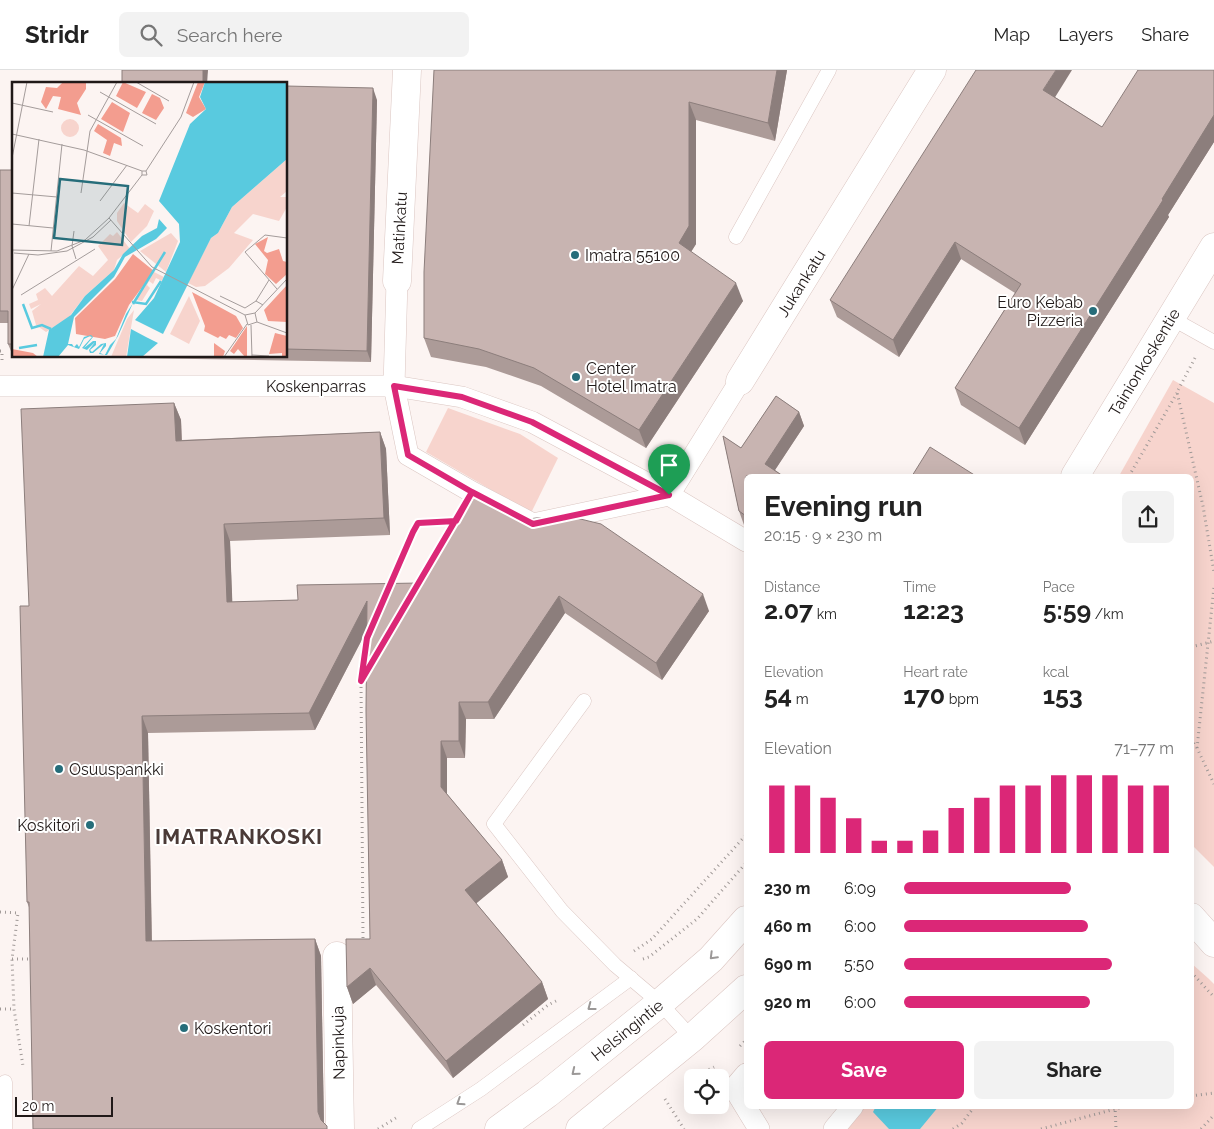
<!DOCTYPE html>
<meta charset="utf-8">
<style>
body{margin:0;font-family:Raleway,sans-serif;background:#f2f2f2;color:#222;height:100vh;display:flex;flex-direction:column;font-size:19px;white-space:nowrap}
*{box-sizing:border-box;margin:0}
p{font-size:16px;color:#767676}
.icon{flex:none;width:28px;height:28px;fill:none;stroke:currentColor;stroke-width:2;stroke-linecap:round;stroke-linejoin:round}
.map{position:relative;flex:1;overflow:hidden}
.panel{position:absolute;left:744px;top:404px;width:450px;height:635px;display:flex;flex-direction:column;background:#fff;border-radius:8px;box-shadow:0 5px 20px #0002}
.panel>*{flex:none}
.tools{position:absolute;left:684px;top:999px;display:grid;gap:10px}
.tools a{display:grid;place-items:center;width:45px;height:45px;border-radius:8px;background:#fff;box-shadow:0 5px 20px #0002;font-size:25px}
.scale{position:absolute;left:15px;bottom:12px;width:98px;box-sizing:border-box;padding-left:5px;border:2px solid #201918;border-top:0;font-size:14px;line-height:18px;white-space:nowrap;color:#201918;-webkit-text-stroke:4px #fff;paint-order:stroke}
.pin{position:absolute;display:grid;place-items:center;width:42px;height:42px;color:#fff;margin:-51px -21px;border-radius:50% 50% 50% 0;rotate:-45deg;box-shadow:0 0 5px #0007}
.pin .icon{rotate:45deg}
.round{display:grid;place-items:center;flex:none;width:52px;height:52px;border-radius:8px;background:#f2f2f2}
.overview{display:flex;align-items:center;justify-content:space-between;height:85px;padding:0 20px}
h1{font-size:28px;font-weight:700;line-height:38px}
.figures{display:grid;grid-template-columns:repeat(3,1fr);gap:8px;height:85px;padding:5px 20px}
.figures div{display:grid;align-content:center}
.figures b{font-size:25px;font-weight:700}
.figures small{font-size:14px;font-weight:400}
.figures p{font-size:14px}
.chart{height:140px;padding:10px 20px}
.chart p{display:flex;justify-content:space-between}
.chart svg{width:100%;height:90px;margin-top:5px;stroke:#db2777;stroke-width:6}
.primary-button{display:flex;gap:10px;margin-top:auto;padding:10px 20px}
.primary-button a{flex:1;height:58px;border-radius:8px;background:#db2777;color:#fff;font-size:20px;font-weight:700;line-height:58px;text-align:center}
.primary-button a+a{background:#f2f2f2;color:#222}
ul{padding:0 20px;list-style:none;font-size:16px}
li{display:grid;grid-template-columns:80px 60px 1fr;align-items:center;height:38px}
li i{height:12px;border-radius:6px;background:#db2777}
header{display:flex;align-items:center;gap:30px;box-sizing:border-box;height:70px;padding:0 25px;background:#fff;border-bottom:1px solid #e0e0e0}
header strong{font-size:24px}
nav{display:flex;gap:28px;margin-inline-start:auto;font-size:18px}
.search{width:350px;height:45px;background:#f2f2f2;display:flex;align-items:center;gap:12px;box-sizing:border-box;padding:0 18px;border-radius:8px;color:#767676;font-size:19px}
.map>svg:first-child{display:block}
</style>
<header>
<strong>Stridr</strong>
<div class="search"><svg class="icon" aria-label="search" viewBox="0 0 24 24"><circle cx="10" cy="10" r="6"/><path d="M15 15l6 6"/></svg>Search here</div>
<nav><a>Map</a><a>Layers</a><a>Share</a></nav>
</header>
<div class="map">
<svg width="1214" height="1059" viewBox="0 0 1214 1059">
<rect width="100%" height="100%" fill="#fcf4f2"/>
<g fill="#f7d4cd">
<path d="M1173,310L1214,333V797L1191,774V406H1119Z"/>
<path d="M448,338L520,364L558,388L531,443L426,382Z"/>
<path d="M1191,893L1209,909L1214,914V1059H834L853,1036H1191Z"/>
</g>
<path fill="#59cadf" d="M876,1036H939L920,1059H889L873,1042Z"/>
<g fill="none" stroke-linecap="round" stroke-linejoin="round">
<g stroke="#dbc6c2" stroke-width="15">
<g id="service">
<path d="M736,167L829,0"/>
<path d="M1171,248L1214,272"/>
<path d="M584,631L494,754L562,841L615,895L660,933L692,968"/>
<path d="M5,1059V1012"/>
<path d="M419,1059L481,1019L631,908"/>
</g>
</g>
<g stroke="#dbc6c2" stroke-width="22">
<g id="pedestrian">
<path d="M397,211L394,316L408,385L472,422L533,454L669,425L740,311"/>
<path d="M0,316H394L462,327L532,352L669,425L746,471"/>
<path d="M746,1004L734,1018L759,1059"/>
<path d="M834,1059L853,1036"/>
</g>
</g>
<g stroke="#dbc6c2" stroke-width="29">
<g id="minor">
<path d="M397,211L407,0"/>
<path d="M740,311L932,0"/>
<path d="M337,886L340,1059"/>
</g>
</g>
<g stroke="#dbc6c2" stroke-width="29">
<g id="secondary">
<path d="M1075,406L1214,177"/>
<path d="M1191,847L1214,873"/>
<path d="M499,1059L547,1024L660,933L711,889L746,850"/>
<path d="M580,1059L692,968L746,919"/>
</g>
</g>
<g stroke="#a19a98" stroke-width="3" stroke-dasharray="1 4" stroke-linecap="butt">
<path d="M0,281H2V290"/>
<path d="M1195,288L1177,322L1203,436L1214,502"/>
<path d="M1129,406L1177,323"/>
<path d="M417,515L456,450"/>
<path d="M389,516L413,462L418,453L456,451"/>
<path d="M1191,577L1214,571"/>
<path d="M1191,669L1197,678L1214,714"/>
<path d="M1197,678L1214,517"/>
<path d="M0,842L18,843L12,889L14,939L23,996"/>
<path d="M363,868L361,611L367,568"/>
<path d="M634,881L652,869L746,765"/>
<path d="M12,889H32"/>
<path d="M643,889L649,887L697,849L746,793"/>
<path d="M1191,902L1214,927"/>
<path d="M0,939H14"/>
<path d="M523,955L548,935L556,931"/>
<path d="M740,976L746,970"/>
<path d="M700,1004L714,997"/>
<path d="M1191,1026L1214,1023"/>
<path d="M665,1029L684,1059"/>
<path d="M1115,1036L1116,1059"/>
<path d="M378,1059L399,1046"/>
<path d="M953,1059L962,1053L975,1036"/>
<path d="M1041,1059L1115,1039L1130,1036"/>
<path d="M1201,1059L1214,1045"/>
</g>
<use href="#service" stroke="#fff" stroke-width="14"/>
<use href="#pedestrian" stroke="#fff" stroke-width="21"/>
<use href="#minor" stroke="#fff" stroke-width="28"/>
<use href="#secondary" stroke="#fff" stroke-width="28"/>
</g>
<g fill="#ac9b98">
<path d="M434,0H787L775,71L696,50V174L691,182L743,231L646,378L541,316L486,297L431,287L424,268Z"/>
<path d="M1214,0V72L1168,145L1169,147L1025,375L961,335L955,318L1015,223L961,189L899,287L837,247L830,230L1055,27L1102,57Z"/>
<path d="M286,16L377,30L371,292L13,286L8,274V253H0V100H14V286H286Z"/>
<path d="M776,326L799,342L804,356L775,400L783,406H746V457L744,455L739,441L723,366L741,378Z"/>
<path d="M174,333L181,350L182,370L380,362L386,379L390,465L230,471L232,532L298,530L420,513L520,448L709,541L662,610L565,543L494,649H466L465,688H447V724L502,790L508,807L476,833L542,912L548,929L453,1008L376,915L353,934L347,917L370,869L367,560L315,660L148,663L152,871L315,869L321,886L324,1053L30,840L27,832L29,536Z"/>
</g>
<g fill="#8c7e7c">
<path d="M203,0H208L207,14H203Z"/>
<path d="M777,0H787L775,71L768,53Z"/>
<path d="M1056,0H1072L1049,37L1043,20Z"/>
<path d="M373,18L377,30L371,292L367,281Z"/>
<path d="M689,32L696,50V174L685,191L679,173Z"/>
<path d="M1214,45V72L1168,145L1169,147L1025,375L1019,358Z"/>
<path d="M955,172L961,189L899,287L893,270Z"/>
<path d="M736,213L743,231L646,378L639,360Z"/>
<path d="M174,333L181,350L182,388L176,371Z"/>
<path d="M799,342L804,356L771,406L765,394Z"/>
<path d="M380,362L386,379L390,465L384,448Z"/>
<path d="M224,454L230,471L233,549L227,532Z"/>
<path d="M703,524L709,541L662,610L656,593Z"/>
<path d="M559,526L565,543L494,649L488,632Z"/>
<path d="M367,531L373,548L315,660L309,643Z"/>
<path d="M459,632L466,649L465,688L459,671Z"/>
<path d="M142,646L148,663L152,888L146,871Z"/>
<path d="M441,671L447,688V734L441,717Z"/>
<path d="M502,790L508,807L472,837L465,820Z"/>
<path d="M315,869L321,886L324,1059L318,1042Z"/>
<path d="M370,898L376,915L353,934L347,917Z"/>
<path d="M542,912L548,929L453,1008L446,991Z"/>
</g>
<g fill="#c8b4b1" stroke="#8c7e7c">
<rect x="122" y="0" width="81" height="14"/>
<path d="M434,0H777L768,53L689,32V156L679,173L736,213L639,360L534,298L479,279L424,268V202Z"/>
<path d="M976,0H1056L1043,20L1102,57L1138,0H1214V45L1162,129L1163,130L1019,358L955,318L1021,214L955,172L893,270L830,230Z"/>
<path d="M286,16L373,18L367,281L286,279Z"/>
<path d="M0,100H14V274H8V241H0Z"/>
<path d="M776,326L799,342L765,394L783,406H746V446L739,441L723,366L741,378Z"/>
<path d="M174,333L176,371L380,362L384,448L224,454L227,532L298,530L297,515L420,513L476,425L520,448L529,449L536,448L568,446L601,454L703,524L656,593L559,526L488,632H459V671H441V717L502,790L465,820L542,912L446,991L370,898L347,917L346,869H370L366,641L367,531L309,643L142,646L146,871L315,869L318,1042L321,1050L327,1056V1059H33L29,832H27L20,536H29L21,339Z"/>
<path d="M930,377L976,406H912Z"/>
</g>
<defs><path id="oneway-chevron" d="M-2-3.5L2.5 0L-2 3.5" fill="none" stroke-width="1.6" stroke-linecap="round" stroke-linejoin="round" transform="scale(1.25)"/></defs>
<g stroke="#9b9897">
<use href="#oneway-chevron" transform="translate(713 886) rotate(135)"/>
<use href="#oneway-chevron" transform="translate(591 937) rotate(143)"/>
<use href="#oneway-chevron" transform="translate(575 1002) rotate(141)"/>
<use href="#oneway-chevron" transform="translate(460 1032) rotate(147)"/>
</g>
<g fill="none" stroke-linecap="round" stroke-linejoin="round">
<g stroke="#fff" stroke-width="10">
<path id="route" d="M669,425L532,352L462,327L394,316L408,385L472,422L361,611L367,568L413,462L418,453L456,451L472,422L533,454L669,425"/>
</g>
<use href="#route" stroke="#db2777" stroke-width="6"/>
</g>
<g fill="#266d7a" stroke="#fff" stroke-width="2">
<circle cx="575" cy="185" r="5"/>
<circle cx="1093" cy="241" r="5"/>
<circle cx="576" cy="307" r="5"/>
<circle cx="59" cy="699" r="5"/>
<circle cx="90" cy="755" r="5"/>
<circle cx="184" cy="958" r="5"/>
</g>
<g text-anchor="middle" stroke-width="4" stroke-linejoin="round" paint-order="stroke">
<g font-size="16" fill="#201918" stroke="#fff">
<text transform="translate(399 158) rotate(-87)" y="6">Matinkatu</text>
<text transform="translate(801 213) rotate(-58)" y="6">Jukankatu</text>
<text transform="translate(1144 292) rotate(-59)" y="6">Tainionkoskentie</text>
<text x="316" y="322">Koskenparras</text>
<text transform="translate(627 960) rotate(-39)" y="6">Helsingintie</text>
<text transform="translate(338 973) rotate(-91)" y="6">Napinkuja</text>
</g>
<g font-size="16" fill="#201918" stroke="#fff" text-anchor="start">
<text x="585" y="191">Imatra 55100</text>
<text x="1083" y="238" text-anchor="end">Euro Kebab<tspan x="1083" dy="18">Pizzeria</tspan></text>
<text x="586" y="304">Center<tspan x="586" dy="18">Hotel Imatra</tspan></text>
<text x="69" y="705">Osuuspankki</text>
<text x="80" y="761" text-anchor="end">Koskitori</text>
<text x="194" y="964">Koskentori</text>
</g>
<g font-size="21" font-weight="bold" letter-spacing="1" fill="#4a3a37" stroke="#fff">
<text x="239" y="774">IMATRANKOSKI</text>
</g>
</g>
<g transform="translate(12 12)">
<rect width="275" height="275" fill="#fcf4f2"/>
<path d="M49 46a9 9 0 1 1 18 0a9 9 0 1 1-18 0ZM275,77V109L268,115H275V125L267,139L241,132L222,151L241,158L217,186L193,204L184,205L176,201L199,156L206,151L220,125ZM112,121L126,131L133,122L142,129L135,144L119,160L105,139V131ZM105,150L118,167L105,178L102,188L73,214L57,235L34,250L24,243L20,229L29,222L19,227L17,222L26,218L24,212L33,206L40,214L67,184L81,194L96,178L86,164L98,152L101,154ZM159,151L166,159L154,190L128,169ZM142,190L152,195L150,199L144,196L141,202L137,199L135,203L138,206L130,219L124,218ZM177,214L188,239L177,262L158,252ZM122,228L114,275H99L115,237Z" fill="#f7d4cd"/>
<path d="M51,0H74V7L65,21L69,33L46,27L49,15L41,14L34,27L29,20L34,5L45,6ZM111,0L134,10L125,26L104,14ZM186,0H193L187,15L194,27L181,35L174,31ZM140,12L148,16L152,26L144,38L130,31ZM100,20L118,31L111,50L89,37ZM86,42L109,56L110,64L102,61L98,74L91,71L95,58L82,49ZM256,155L252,169L255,171L267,167L271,179L275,180V192L264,202L253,192L256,178L243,162ZM121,172L142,189L117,223L103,254L93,257L64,252L63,236L103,197ZM275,203V240L256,239L252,228ZM180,210L224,234L231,246L224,256L217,253L214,257L208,254L206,256L192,249L193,244ZM235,244V275H233L226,267L222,272L218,269ZM263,251L275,254V275H270V271L257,272ZM202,261L213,269L211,275L202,274ZM0,267L21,271L26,275H0Z" fill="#f39d8f"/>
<path d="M193,0H275V77L220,125L206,151L199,156L151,252L123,238L142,216L168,160L167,142L147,119L178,42L194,27L188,15ZM147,137L155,146L144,157L113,175L102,195L62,235L56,262H60L62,265L65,262L67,265L72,255L79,253L81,255L72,266L81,259H84V263L78,268L80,270L89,262L94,261V264L88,271L93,273L98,263L104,257L114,232L121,221L106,254L95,273L87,272L92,262L81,271H78L77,268L83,260L75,268L70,266L80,255L78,254L72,257L67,267L56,263L46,275H31L37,248L59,233L73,214L102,188L111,172L130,154L145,146ZM119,247L134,255L146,261L130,275H115Z" fill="#59cadf"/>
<path fill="none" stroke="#59cadf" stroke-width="2.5" d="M120,220L134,222L149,199M11,222L20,246L30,243L39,247M121,222L153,170M7,266L25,263"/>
<path fill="none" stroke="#a49c9b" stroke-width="1" d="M124,0L157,19M88,10L144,42M0,21L41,30M76,33L131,64M0,52L72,68L130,89M0,76L15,0M130,93H135L134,89L169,35L182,0M0,111L45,115M69,111L78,49L105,0M88,119L115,83M97,136L140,185L233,233M0,142L41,146M17,144L27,57M62,149L60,164L64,177M0,168L45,169L73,158L97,136L130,93V89H134M39,169L50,62M2,171L26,173L55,169L81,155L99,138M265,207L233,170L253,153L275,156M0,208L17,172M9,213L83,167M208,214L233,226L244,219L251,223M244,219L257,198M243,231L275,197M233,233L236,243L245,240M233,233L243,231L245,240M245,240L275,251M239,243L240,275M240,273L257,274M212,275L235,242"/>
<path fill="#266d7a" fill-opacity="0.15" stroke="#266d7a" stroke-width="2.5" d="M48,97L116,104L110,163L42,156Z"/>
<rect width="275" height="275" fill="none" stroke="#201918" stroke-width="2.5"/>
</g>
</svg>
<div class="tools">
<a><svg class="icon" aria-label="locate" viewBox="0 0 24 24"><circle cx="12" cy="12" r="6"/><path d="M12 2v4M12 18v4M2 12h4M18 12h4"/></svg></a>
</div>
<div class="scale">20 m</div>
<div class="pin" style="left:669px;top:425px;background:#1e9e55"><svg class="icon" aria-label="arrive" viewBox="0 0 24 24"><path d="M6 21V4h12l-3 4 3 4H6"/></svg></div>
<section class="panel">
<div class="overview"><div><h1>Evening run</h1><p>20:15 · 9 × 230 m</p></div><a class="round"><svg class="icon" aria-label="share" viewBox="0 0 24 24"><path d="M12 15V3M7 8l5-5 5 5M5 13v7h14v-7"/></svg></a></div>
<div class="figures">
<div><p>Distance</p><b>2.07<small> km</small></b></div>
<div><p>Time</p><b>12:23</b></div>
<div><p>Pace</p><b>5:59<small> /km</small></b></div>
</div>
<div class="figures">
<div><p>Elevation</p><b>54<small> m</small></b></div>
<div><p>Heart rate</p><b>170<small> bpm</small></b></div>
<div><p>kcal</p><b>153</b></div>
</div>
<div class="chart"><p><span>Elevation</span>71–77 m</p>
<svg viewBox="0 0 160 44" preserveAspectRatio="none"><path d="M5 44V11M15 44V11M25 44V17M35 44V27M45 44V38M55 44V38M65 44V33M75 44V22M85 44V17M95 44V11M105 44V11M115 44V6M125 44V6M135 44V6M145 44V11M155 44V11"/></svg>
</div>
<ul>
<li><b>230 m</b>6:09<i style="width:62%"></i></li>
<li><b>460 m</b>6:00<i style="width:68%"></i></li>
<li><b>690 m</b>5:50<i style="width:77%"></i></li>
<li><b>920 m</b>6:00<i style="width:69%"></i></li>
</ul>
<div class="primary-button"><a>Save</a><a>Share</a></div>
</section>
</div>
